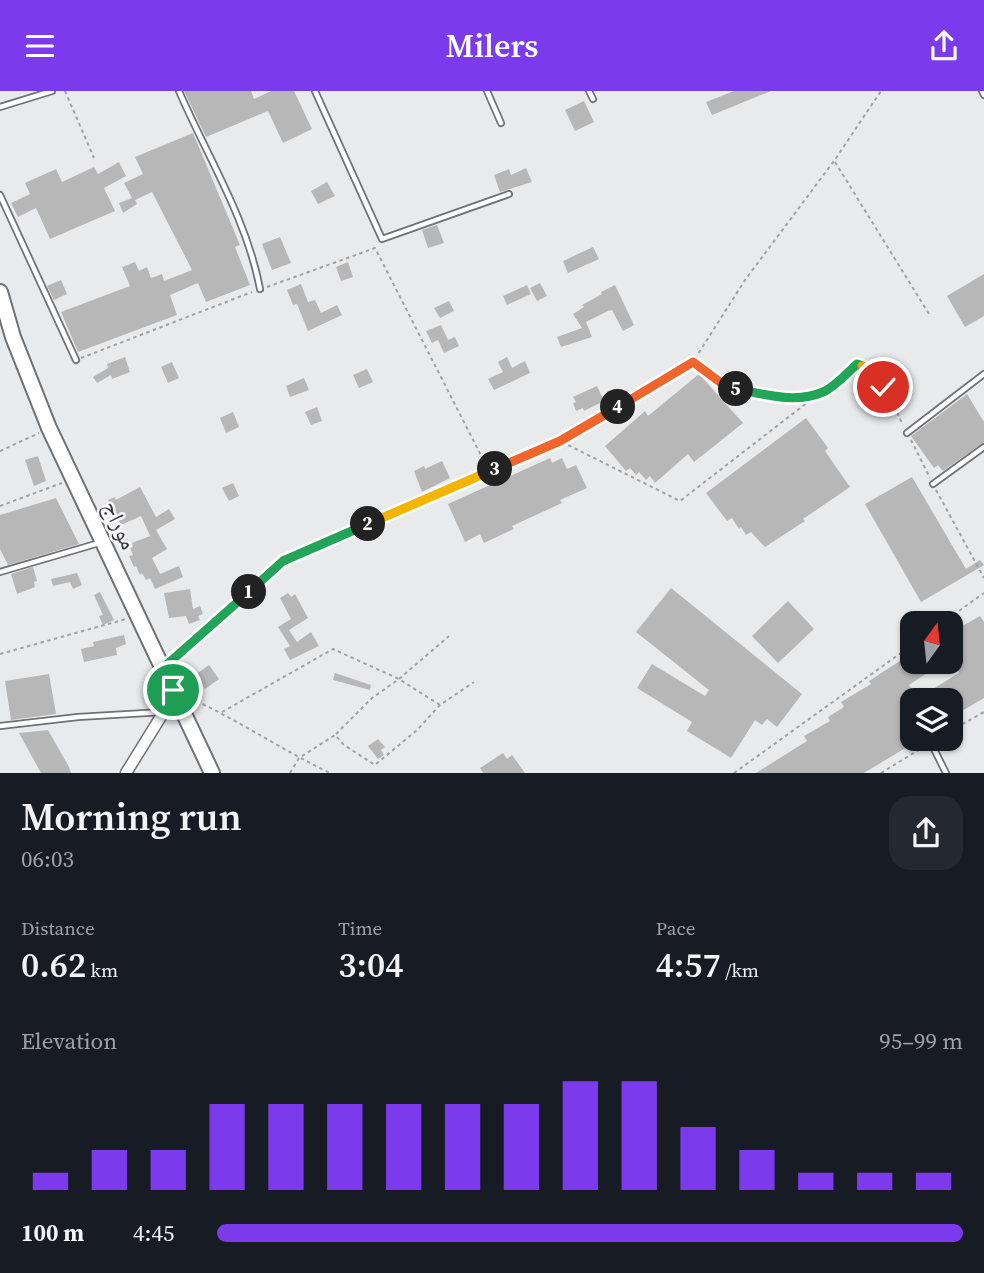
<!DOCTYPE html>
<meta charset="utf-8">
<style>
body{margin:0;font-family:"Source Serif 4","Noto Naskh Arabic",serif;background:#242831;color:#f1f3f6;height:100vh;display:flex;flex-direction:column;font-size:26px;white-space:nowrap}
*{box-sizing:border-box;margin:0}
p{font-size:23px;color:#9ea1a6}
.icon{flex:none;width:38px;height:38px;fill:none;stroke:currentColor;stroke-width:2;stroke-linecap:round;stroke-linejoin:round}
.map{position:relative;height:682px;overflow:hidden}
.sheet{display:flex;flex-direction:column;background:#171b24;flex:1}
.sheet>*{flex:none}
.needle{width:46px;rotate:15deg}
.tools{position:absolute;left:900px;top:520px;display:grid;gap:14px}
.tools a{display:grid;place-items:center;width:63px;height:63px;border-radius:14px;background:#171b24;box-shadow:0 2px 5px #0004;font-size:35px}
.pin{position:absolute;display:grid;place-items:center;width:60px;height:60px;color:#fff;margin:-30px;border:4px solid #fff;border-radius:50%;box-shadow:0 2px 7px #0007}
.km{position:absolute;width:35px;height:35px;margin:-18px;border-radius:50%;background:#222;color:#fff;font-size:19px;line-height:35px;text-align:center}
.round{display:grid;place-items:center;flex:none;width:74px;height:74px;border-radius:21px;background:#242831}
.head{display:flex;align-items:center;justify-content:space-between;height:119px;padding:0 21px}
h1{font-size:38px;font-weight:600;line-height:52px}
.stats{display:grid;grid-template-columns:repeat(3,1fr);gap:10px;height:119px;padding:7px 21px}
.stats div{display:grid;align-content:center}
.stats b{font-size:35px;font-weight:600}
.stats small{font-size:19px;font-weight:400}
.stats p{font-size:19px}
.chart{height:196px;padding:14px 21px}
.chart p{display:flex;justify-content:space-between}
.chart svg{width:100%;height:126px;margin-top:7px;stroke:#7c3aed;stroke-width:6}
ul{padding:0 21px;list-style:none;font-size:23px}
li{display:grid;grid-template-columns:112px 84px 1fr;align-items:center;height:52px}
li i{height:18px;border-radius:9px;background:#7c3aed}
header{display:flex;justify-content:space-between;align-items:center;height:91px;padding:0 21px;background:#7c3aed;color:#fff;font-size:32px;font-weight:600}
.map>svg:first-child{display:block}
</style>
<header><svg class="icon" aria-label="menu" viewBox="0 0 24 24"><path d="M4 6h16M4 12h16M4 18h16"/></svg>Milers<svg class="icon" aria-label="share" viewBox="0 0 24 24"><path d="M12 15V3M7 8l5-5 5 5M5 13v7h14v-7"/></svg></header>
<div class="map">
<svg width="984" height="682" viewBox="0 0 984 682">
<rect width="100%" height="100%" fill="#e9eaec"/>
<g fill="#b8b7b8">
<path d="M184,0H251L254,8L271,0H294L312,38L283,52L268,20L206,46Z"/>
<path d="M734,0H771L712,24L706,11Z"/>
<path d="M584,10L594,31L575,40L565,19Z"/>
<path d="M193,42L240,154L235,156L250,194L206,211L198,192L170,204L177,224L78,261L61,221L130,195L122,176L135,171L139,180L147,176L151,187L162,183L164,190L192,179L152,101L135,109L137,113L123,122L119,112L132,107L124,92L143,83L135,66Z"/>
<path d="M119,71L126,85L104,97L115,120L50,148L36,117L18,126L11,112L30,103L25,92L56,78L62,91L94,76L98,83Z"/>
<path d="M526,77L532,91L500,101L494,84L509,78L511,84Z"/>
<path d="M327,91L335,105L318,113L311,100Z"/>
<path d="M437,134L444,152L428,157L422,139Z"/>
<path d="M280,146L291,172L272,179L262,153Z"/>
<path d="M593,156L599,168L568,182L563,170Z"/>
<path d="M348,171L353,186L341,190L336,176Z"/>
<path d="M984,183V225L965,236L947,205Z"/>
<path d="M61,189L67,203L54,209L47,195Z"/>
<path d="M540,192L547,205L537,210L530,197Z"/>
<path d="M301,193L308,211L315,209L321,222L337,214L342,224L308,240L297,213L293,214L287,199Z"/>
<path d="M527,194L531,203L507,214L503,205Z"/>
<path d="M615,194L634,234L623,240L612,219L608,220L586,231L592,246L561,256L557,246L582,237L573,223L584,216L582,214L602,203L601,201Z"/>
<path d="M449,210L454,220L440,227L434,217Z"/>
<path d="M441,234L448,249L455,246L459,255L444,262L438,249L432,252L426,240Z"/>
<path d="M125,266L130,281L112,288L111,284L97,292L93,286L108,277L107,273Z"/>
<path d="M507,266L512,277L525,270L530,282L494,299L488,288L503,281L498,271Z"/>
<path d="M172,271L179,287L168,292L161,276Z"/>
<path d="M367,278L373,291L359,297L353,284Z"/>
<path d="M699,283L743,332L694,371L688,363L655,392L650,385L646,389L639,381L636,384L630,377L626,380L605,355L645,320L648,325Z"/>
<path d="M304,287L309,299L290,306L286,295Z"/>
<path d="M597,295L604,310L584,320L583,317L576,320L573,312L576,311L573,306Z"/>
<path d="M967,303L984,331V351L943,380L938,374L934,377L911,345Z"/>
<path d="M317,316L322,330L311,334L305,321Z"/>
<path d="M233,321L239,336L226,342L220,327Z"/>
<path d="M806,327L828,357L825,360L850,396L803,428L805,430L765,456L751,441L746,444L741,436L739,438L732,427L727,430L706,402Z"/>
<path d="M38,365L46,390L34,395L25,369Z"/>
<path d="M550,367L552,372L562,367L567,378L576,374L587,397L560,409L562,412L512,435L514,438L484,452L480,443L465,451L448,413Z"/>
<path d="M442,370L450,387L422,401L414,380L424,375L425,378Z"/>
<path d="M912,386L966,478L980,469L984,474L921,511L865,413Z"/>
<path d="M233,392L239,405L229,410L222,397Z"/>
<path d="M140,396L156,426L169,418L175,428L156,439L167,458L152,467L160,483L179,475L183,486L155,498L150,487L146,489L142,482L140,484L136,475L134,476L129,465L133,464L130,457L133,456L132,452L150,445L141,425L121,434L108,409L115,406L116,409Z"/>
<path d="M56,407L79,453L8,474L0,458V424Z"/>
<path d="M33,476L37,490L34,491L35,496L17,503L11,483Z"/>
<path d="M77,482L82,494L73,498L70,491L53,495L51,488Z"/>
<path d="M671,497L802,603L777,636L767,628L762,634L755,629L731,667L687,640L692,631L637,597L652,573L705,605L709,599L636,541Z"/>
<path d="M190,498L193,518L200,515L203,523L198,525L200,529L189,533L186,525L169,527L164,502Z"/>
<path d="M100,501L114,529L103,534L99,525L103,524L94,504Z"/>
<path d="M288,502L291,506L295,503L308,527L289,539L297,551L311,541L319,555L290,569L284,558L290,555L278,536L291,528L280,507Z"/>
<path d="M788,510L814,538L778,572L752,545Z"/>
<path d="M980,525L984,531V607L950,627V609H912V650L905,654L907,656L864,682H756L807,650L804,645L830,630L828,626L844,616L841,611L871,593L869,590L912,562V570H945L909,594L918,607L959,582L950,566V542Z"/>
<path d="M124,544L126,553L116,557L117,564L84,571L81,558L94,555L93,551Z"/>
<path d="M209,574L219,588L205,598L195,584Z"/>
<path d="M335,582L371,594L370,599L333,589Z"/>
<path d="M49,583L56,623L11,629L5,590Z"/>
<path d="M48,639L69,676L71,682H41L19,642Z"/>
<path d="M378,648L385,656L381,659L384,664L378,668L368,655Z"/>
<path d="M503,662L507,668L512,664L525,682H483L480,677Z"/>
</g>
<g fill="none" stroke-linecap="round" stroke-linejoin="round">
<g stroke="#707173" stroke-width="8">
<g id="service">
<path d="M179,0C207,65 247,128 260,198"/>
<path d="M315,0L382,148L509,103"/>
<path d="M487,0L501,32"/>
<path d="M589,0L593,8"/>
<path d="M982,0L984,4"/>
<path d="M0,16L52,0"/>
<path d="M0,104L76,269"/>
<path d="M907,342L984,283"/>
<path d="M933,393L984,356"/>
<path d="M0,481L99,452"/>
<path d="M0,635L78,626L163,621"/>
<path d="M931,652L946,682"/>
</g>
</g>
<g stroke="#707173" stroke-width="13">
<path id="minor" d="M126,682L165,619L173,599"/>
</g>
<g stroke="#707173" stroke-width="18">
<path id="secondary" d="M0,201L13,246L49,337L212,682"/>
</g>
<g stroke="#a1a2a3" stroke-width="2" stroke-dasharray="3.5 3.5" stroke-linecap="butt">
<path d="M65,0L94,67"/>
<path d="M835,71L929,223"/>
<path d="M267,196L375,157L489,380"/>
<path d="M81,267L252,201"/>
<path d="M694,272L728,297L789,308L822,301"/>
<path d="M911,349L930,387"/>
<path d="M562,351L680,410L857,273C882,282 892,312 903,334"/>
<path d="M0,360L39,342"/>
<path d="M936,399L984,487"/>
<path d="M0,415L62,392"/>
<path d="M942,532L984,502"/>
<path d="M0,563L126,528"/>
<path d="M172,569L283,470L560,350L693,271L745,189L834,70L881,0"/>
<path d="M190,607C238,629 282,659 330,682"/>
<path d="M222,621L333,558L399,588L440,614"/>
<path d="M950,640L984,621"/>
<path d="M336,643L372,607L399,588L449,545"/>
<path d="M290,682L299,667L335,644L344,654L375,674L417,639L440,614L474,591"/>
<path d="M734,682L912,554"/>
<path d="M881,682L925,655"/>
</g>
<use href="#service" stroke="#fff" stroke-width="4.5"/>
<use href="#minor" stroke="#fff" stroke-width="10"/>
<use href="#secondary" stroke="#fff" stroke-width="14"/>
</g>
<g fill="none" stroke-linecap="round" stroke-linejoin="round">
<g stroke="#fff" stroke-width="14">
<path id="split-1" d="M173,599L163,577L249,501"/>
</g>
<g stroke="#fff" stroke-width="14">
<path id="split-2" d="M249,501L283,470L368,433"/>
</g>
<g stroke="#fff" stroke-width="14">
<path id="split-3" d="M368,433L495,378"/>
</g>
<g stroke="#fff" stroke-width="14">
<path id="split-4" d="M495,378L560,350L618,316"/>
</g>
<g stroke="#fff" stroke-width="14">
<path id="split-5" d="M618,316L693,271L728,297L736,298"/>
</g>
<g stroke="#fff" stroke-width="14">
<path id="split-6" d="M736,298C764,303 795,313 823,301C835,296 847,282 857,273L862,275"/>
</g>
<g stroke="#fff" stroke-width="14">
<path id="split-7" d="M862,275L867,277L883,296"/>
</g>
<use href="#split-1" stroke="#22a559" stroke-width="9"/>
<use href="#split-2" stroke="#22a559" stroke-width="9"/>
<use href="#split-3" stroke="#f5b400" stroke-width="9"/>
<use href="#split-4" stroke="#f0652b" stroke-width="9"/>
<use href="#split-5" stroke="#f0652b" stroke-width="9"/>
<use href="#split-6" stroke="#22a559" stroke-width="9"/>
<use href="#split-7" stroke="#f5b400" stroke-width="9"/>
</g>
<g text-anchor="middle" stroke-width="5" stroke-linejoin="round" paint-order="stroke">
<g font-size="23" fill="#393939" stroke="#f7f7f9">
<text transform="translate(120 434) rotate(65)" y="8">موراج</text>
</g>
</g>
</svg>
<div class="tools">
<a><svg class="needle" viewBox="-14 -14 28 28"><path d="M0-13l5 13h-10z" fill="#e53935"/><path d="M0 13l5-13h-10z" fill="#9ea1a6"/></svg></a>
<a><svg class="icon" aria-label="layers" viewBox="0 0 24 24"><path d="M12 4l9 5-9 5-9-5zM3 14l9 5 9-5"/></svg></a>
</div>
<div class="pin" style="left:173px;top:599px;background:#1e9e55"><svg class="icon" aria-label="arrive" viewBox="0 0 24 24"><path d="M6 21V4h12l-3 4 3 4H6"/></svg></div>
<div class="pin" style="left:883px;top:296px;background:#d93025"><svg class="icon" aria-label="check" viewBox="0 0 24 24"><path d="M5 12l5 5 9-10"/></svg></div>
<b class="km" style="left:249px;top:501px">1</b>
<b class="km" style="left:368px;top:433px">2</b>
<b class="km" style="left:495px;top:378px">3</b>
<b class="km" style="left:618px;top:316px">4</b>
<b class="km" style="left:736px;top:298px">5</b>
</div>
<section class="sheet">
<div class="head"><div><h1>Morning run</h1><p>06:03</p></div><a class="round"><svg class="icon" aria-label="share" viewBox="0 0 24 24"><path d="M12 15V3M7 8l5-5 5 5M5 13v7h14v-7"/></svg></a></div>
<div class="stats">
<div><p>Distance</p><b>0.62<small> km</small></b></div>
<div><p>Time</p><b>3:04</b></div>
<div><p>Pace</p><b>4:57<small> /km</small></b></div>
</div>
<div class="chart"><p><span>Elevation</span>95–99 m</p>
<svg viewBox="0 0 160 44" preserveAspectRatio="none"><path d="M5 44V38M15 44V30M25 44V30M35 44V14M45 44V14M55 44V14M65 44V14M75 44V14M85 44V14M95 44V6M105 44V6M115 44V22M125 44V30M135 44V38M145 44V38M155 44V38"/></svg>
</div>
<ul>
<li><b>100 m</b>4:45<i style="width:100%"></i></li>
</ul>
</section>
